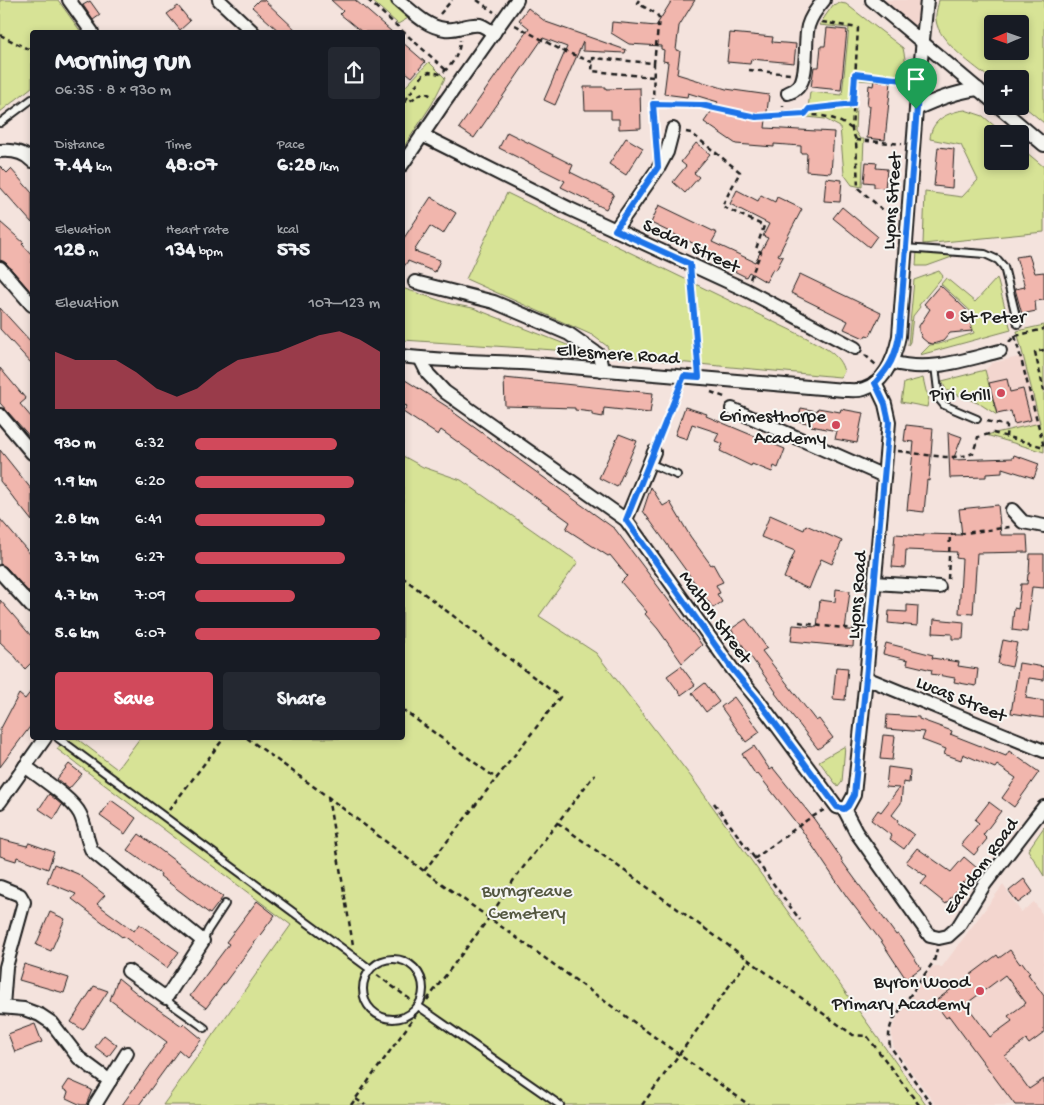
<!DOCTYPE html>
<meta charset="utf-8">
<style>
body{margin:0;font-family:"Gochi Hand",sans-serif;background:#242831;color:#f1f3f6;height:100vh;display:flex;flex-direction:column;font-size:19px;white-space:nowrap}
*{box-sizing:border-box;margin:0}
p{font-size:16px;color:#9ea1a6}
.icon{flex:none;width:28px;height:28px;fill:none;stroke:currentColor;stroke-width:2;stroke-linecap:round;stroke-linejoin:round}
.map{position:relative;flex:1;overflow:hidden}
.drawer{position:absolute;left:30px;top:30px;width:375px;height:710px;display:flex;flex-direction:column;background:#171b24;border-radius:5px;box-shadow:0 2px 8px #0003}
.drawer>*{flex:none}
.needle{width:32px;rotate:268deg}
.buttons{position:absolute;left:984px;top:15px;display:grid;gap:10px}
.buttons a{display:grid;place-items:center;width:45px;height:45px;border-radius:5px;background:#171b24;box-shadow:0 2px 8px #0003;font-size:25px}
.pin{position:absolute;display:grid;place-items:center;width:42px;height:42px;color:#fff;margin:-51px -21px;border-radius:50% 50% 50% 0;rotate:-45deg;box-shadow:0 0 5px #0007}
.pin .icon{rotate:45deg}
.round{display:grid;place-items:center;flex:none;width:52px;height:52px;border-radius:5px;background:#242831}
.summary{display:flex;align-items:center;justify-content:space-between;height:85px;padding:0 25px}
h1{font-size:28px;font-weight:700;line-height:38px}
.figures{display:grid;grid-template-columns:repeat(3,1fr);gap:8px;height:85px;padding:5px 25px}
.figures div{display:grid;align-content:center}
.figures b{font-size:21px;font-weight:700}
.figures small{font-size:14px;font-weight:400}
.figures p{font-size:14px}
.chart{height:140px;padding:10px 25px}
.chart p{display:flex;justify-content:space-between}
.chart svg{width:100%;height:90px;margin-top:5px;fill:#d1495b;opacity:.7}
.action{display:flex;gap:10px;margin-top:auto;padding:10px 25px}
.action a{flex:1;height:58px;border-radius:5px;background:#d1495b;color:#fff;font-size:20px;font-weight:700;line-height:58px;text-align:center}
.action a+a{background:#242831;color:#f1f3f6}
ul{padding:0 25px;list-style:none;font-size:16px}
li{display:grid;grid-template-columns:80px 60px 1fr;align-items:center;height:38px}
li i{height:12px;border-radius:6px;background:#d1495b}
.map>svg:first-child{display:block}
</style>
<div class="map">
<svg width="1044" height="1105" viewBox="0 0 1044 1105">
<rect width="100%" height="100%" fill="#f4e3dd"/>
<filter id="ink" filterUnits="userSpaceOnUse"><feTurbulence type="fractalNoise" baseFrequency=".02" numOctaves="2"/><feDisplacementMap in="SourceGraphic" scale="10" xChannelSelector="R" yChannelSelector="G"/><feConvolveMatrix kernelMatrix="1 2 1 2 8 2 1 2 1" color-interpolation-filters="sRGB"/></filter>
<g filter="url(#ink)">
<g fill="#f3d6cf">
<path d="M874,0H927L923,39Z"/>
<path d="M1023,356L1040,423L1015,429L1011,411L997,415L985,370L992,363Z"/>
<path d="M1003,885L1021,912L1034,902L1044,917V1105H936L894,1048L892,1039V1029L899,1014L932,967H942Z"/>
</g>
<g fill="#d7e396" stroke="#7a8059" fill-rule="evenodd">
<path d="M0,0H58L81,32H32V87L0,112Z"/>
<path d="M371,0H389L410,17L398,24Z"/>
<path d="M939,0H1044V123L1020,103V79H992V80C976,67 938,42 936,20C935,14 938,6 939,0ZM992,24H1020V51H992Z"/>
<path d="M840,3L846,4L903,48L906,64L904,83L857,80L855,131L860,139H864L862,187L852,185L844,174L840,127L825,119L807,117L810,92L842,95L849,28L819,25L833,5Z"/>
<path d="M429,62L445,78L432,104L403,148V87L404,88Z"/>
<path d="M965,110L983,116L1004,134H992V161H1020V147L1044,167V232L923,244L925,192L962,197L978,180L961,145L930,139C931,120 948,112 965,110Z"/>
<path d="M507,193L807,338C822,347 840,353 844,372L840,377L611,356L607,346L592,335L466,279Z"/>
<path d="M917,251L952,254V257L927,266H916Z"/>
<path d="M939,271L943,276L919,305L920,307L913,316L910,342L908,345L914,280Z"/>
<path d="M946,278L975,302L997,278L1011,330L920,355L930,345L939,344L974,333L971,322L977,317L941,284Z"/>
<path d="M402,288L451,304L473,308L585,352L403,340Z"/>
<path d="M1044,325V452L986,435L1040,423L1017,331Z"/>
<path d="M985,370L997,415L980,404L946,390L942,381Z"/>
<path d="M923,378L926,391L929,396L927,407L901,402L904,383Z"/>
<path d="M403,456L423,467L461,480L578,562L539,616L596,653L695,782L926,1105H163L291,925L57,749L66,738H76L117,769L140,738H402Z"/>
<path d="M845,746L842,782L838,787L819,761Z"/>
<path d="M1044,827V876L1028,850Z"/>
</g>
<g fill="#f1b6ad" stroke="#1c1c1c" fill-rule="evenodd">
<path d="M259,0H264L298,32H280L252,7Z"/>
<path d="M331,0H355L392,32H362L340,14L343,11Z"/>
<path d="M672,0H695L679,26L676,50L680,51L677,74L726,89L769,95L765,128L834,132L831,173L806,171L807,153H801V146L774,144V147L736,144L704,122L718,102L688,93L687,97L664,94L668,62L663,61L664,50L661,49V46L629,44L611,33L612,22L656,26Z"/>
<path d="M90,1L100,15L93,20L83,5Z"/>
<path d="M178,6L190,21L180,30L167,14Z"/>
<path d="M528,8L546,22L626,50L625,53L583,51V42L555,105L544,100L567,47L543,38L474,138L459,128L529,28L519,20Z"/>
<path d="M827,28L847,30L841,90L811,87L814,67H819L821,46H825Z"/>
<path d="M730,33L773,37L772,42L796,44L794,63L751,59L750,64L727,62Z"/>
<path d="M402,42L425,62L412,77L402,69Z"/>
<path d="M874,80L891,82L885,140L867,138L870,106H867L869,85L873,86Z"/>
<path d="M584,87H606V89L640,88L641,128L619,129V119H611V110H585Z"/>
<path d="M507,132L573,165L570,172L614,194L606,209L561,187L565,181L499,148Z"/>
<path d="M626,138L643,148L626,175L609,164Z"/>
<path d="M696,143L710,154L694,173L699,177L685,193L673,182L686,166L681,162Z"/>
<path d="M938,147L954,149L952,188L934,186Z"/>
<path d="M866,162L877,163L876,168L887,169L885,188L874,187V183L864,182Z"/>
<path d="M0,166L7,173L11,169L32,193V223L0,187Z"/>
<path d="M826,178L842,180L840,202L824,201Z"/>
<path d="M737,190L758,201L761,195L775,202L777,197L802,209L778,255L783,257L776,270L773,269L766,282L749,272L746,277L704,256L707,250L651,223L659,205L717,233L712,242L755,262L768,238L763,236L769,224L730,204Z"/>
<path d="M431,197L456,213L443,234L430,226L414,251L440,260L435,272L408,261L402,269V241Z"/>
<path d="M842,207L877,236L869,247L833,218Z"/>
<path d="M0,222L24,243L22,244L32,255V293L6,263L0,260Z"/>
<path d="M1029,255L1035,273L1044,272V300L1035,301L1036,311L1022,314L1015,289L1025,287L1016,257Z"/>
<path d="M800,274L881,313L870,336L866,335L864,338L844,329L848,321L791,293Z"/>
<path d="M940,285L975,318L970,321L972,331L950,333L943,341L933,344L928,343L922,338L919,331V326L930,309L924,304Z"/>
<path d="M0,308L32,343V364L0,329Z"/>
<path d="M0,368L26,399L20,404L32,418V439L0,403Z"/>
<path d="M402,378L454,411L453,412L615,529L702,645L682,663L658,629L645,614L647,612L621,582L627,576L610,555L608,556L566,529L570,522L441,430L438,435L403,412L407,406L402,404Z"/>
<path d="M504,378L653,393L650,413L604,408L603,417L592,415V412L575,410V408L505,406Z"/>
<path d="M1007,379L1010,392L1023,389L1031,420L1014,424L1011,411L997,414L989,383Z"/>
<path d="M685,407L707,414L706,416L785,449L778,468L774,466L772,472L752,464L751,466L720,451L723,444L715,441L719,433L692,424L687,439L675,435Z"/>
<path d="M801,408L817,411L818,408L840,412L841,409L863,413L857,443L835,439L837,431L811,426L812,424L798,421Z"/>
<path d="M906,425L933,428L929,481L927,480L924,512L907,510L914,442L904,441Z"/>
<path d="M948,432L962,437L953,460L1013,458L1014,455L1039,464L1034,478L1002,468V473L986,474V477L950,478Z"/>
<path d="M619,434L637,441L617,487L599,478Z"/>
<path d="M0,450L32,490V521L0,481Z"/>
<path d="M651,487L663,506L670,502L690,536L711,565L713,564L723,582L716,585L720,593L717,594L722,602L713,608L643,511Z"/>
<path d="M998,505L1001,535H1027L1028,552L977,553L973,614L959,613L962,559L956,558L957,552L906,550L905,568L892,567L895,534L924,536V534L962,535L959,509Z"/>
<path d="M770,515L804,530L806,525L842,541L832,564L821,559L809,589L784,578L795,551L761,537Z"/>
<path d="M0,519L32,556V596L6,567L0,564Z"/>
<path d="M1030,554H1044V588L1032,587L1027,632L1012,630L1014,608L1018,609L1021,584H1027L1028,574H1029Z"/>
<path d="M836,589L850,591L845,630H854L853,647L791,641L793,625L817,627L820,600L835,602Z"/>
<path d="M0,600L32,637V662L25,669L13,654L0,642Z"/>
<path d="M907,605L918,606L917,626L888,623L889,611L907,612Z"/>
<path d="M746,619L767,648L762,651L816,721L819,719L833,738L818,749L775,693L776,692L731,629Z"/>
<path d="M934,619L964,622L963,639H952V634L933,633Z"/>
<path d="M1003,640L1017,643L1012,667L998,664Z"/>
<path d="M886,643L933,655L932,658L959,662L958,666L978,669L976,686L954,682L955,678L931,674L932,670L907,664L908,660L883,654Z"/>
<path d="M1019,663L1044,667V680L1029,678L1026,698L1044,701V718L1011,713Z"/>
<path d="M681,666L695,685L681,695L667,676Z"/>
<path d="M836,667L848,668L845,700L833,699Z"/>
<path d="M705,683L719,702L706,712L692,693Z"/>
<path d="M32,690V724L0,767V730L19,694L25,699Z"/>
<path d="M734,697L760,732L746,742L721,707Z"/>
<path d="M887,715L919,717V719L952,731L951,734H950L1006,756L1009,751L1039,772L1014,807L1002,798L1016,778L997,765L995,768L963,754L961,760L944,754L946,749L922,740L925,732L886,729Z"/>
<path d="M883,735L895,736L892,760L880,759Z"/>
<path d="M754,746L770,770L773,768L814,819L842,859L841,860L896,935L898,934L921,968L906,979L881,941L847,897L801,829L758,774L756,775L742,754Z"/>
<path d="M69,764L82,774L69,789L57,779Z"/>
<path d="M888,767L910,770L909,783L903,782L901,803L892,815L898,820L897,822L914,835L904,849L890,839L892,836L871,820L878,810L881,812L899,788L886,787Z"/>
<path d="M49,794L62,805L54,819L39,809Z"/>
<path d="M111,800L136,818L125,834L100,816Z"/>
<path d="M989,802L1001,811L983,835L987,839L974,855L961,844L979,823L975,820Z"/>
<path d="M139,834L223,897L210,914L160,876L161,874L127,850Z"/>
<path d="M0,839L27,846L29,843L54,852L48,869L17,857L16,861L0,856Z"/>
<path d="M917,848L951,872L964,857L977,868L965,883L963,882L946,904L921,884L927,877L906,862Z"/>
<path d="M54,864L78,874L105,895L97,904L134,931L139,924L179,952L167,968L123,936L122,937L72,899L76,894L47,882Z"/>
<path d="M1024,879L1033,892L1018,903L1009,891Z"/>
<path d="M257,901L275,915L206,1008L190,996L229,944L226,942Z"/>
<path d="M50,912L65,919L51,951L36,945Z"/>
<path d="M1010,950L1020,964L1022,962L1030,973L1028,974L1044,996V1033L1029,1044L1026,1040L1005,1056L1029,1089L1044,1079V1105H1015L949,1016L946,1018L934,1002L997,955L999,958ZM1005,975L1026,1003L1008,1016L1012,1021L990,1037L966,1004Z"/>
<path d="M24,964L69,978L64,993L19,980Z"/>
<path d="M118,978L145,1000L182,1026L184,1024L202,1039L187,1057L179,1050L139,1105H122L167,1042L110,1000Z"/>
<path d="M94,986L108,991L83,1030L71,1022Z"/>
<path d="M35,1024L42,1042L15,1052L8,1034Z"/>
<path d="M104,1035L117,1045L108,1057L95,1047Z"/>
<path d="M69,1080L92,1090L86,1105H81L66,1098L68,1092L63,1089Z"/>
</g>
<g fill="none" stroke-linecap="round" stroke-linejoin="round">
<g stroke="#1c1c1c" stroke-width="10">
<g id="lane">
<path d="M0,123L32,99"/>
<path d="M905,248L985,254L998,260L1004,267L1018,324"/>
<path d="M935,366L939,399L944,405L977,419"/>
<path d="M649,463L677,475"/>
<path d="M58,738L370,969"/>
<path d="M203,941L208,930L225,904"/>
<circle cx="393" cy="989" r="30"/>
<path d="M166,998L171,1004L205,1028"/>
<path d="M418,1006L560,1105"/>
</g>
</g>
<g stroke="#1c1c1c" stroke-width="16">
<g id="street">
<path d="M69,0L92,32"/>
<path d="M219,0L253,32"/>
<path d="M398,0C412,11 426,27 445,29C457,31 468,23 480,25C484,26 489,30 494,33"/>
<path d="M872,0L992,101"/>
<path d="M788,93C791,92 795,90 798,87C809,76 804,42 808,26C811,16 817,8 824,0"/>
<path d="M998,106L1044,145"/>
<path d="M916,109C937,99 955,92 978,89"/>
<path d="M422,135L570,209L746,290L855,348"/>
<path d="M0,151C12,150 24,152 32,161"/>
<path d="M402,165L444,103L517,0"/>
<path d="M615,230L659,167L667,152L673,129"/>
<path d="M0,268L32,305"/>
<path d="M415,282L494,302L569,334L599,355L602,370"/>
<path d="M402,356C446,362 491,361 535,364C638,372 741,381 844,390C850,390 858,391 864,389C886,382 895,356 899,336L916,109L927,0"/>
<path d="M420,358L428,374L445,392L626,520L733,670L758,700L837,807L844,809L856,832L930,936L939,938L948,936L958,927L984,885L1044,807"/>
<path d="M891,362C929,373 964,360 1000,351"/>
<path d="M732,409L884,476"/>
<path d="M0,415L32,453"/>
<path d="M1012,510L1023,522L1044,526"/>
<path d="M626,520L654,452"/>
<path d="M0,572L32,607"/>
<path d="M874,583L939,587"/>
<path d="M866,678L1044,751"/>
<path d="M25,766C40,778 72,798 80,814C86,826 86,839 92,851L203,941L166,998L128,971"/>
<path d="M0,802L45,738"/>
<path d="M844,809L848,806L854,795L866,678L889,422L885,404L875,383"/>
<path d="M0,887L20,895L24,902L6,967L3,1006"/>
<path d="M0,1007L24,1009L40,1015L52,1023L79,1058L110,1081"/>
<path d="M95,1105L127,1053"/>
</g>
</g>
<g stroke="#1c1c1c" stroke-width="2.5" stroke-dasharray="5 4" stroke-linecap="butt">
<path d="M368,0L446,70"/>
<path d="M477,0L494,12"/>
<path d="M639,0L637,3L657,14L659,19L654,63"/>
<path d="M440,14L452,0"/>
<path d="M822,22L858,28L852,130L856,140L858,188L883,210L897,212"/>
<path d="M515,25L561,50L592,62"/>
<path d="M0,35L32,51"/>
<path d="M749,70L790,74"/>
<path d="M855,74L906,80"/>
<path d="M653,77L592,71L593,58L654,63L653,104L656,140"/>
<path d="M402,101L408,102L424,92L434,97"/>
<path d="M405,101L423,75L429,72L441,74C452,66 460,53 460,40"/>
<path d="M653,104C670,104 687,103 703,105C721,108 738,116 756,117C790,119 821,105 852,129"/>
<path d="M805,114L809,109L853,104"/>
<path d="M783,116V105"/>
<path d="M686,132L691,133L740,172L722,206L764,226L756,249L761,252L750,279"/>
<path d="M856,140L902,144"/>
<path d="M691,278L698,365"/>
<path d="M1015,336L1044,447"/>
<path d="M1009,342L1015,336L1044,329"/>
<path d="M1044,350L1035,352L1044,391"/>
<path d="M865,355L876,365"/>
<path d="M711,392L727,398"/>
<path d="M987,421L1007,426L1006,437"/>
<path d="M658,442L679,389"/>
<path d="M898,451C919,453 954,462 973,453L978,437L993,433L1044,447"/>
<path d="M402,577L560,697L424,871"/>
<path d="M948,579L950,535L1010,527"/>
<path d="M799,622L821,626L859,629"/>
<path d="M402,709L497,779"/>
<path d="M247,738L328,797L424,871L749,1105"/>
<path d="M328,797L353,945"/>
<path d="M714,803L800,920"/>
<path d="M169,810L224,738"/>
<path d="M558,823L853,1035L867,1036L919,1105"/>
<path d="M754,859L807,820L824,810"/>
<path d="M377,975L411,1000"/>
<path d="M427,1000L489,918L515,878L595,774"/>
<path d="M356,1099L365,1105"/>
<path d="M351,1105L416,1015"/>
<path d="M642,1105L749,959"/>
<path d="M932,1105L890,1046C888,1036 889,1029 893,1020L934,961L937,949"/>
</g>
<use href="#lane" stroke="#f6f6f2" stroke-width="6"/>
<use href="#street" stroke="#f6f6f2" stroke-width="12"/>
</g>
</g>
<g fill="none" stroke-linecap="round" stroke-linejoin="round" filter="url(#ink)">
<g stroke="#fff" stroke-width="10">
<path id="route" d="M855,74L919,82L899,336C895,357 890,367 875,383L885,404L889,422L866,678L854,795L848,806L844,809L837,807L758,700L733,670L626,520L684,376L699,377L690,264L615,230L658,167L653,104L701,105L756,117L805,114L809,109L853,104Z"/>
</g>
<use href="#route" stroke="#1a73e8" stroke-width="6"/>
</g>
<g fill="#d1495b" stroke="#f6f6f2" stroke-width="2">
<circle cx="950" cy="315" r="5"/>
<circle cx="1001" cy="393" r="5"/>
<circle cx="836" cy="425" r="5"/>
<circle cx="980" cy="991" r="5"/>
</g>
<g text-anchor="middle" stroke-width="4" stroke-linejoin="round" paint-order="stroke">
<g font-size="19" fill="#1c1c1c" stroke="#f6f6f2">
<text transform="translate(890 201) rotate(-86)" y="7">Lyons Street</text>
<text transform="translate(692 244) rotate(25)" y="7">Sedan Street</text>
<text transform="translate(618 352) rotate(4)" y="7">Ellesmere Road</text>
<text transform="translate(855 595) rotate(-85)" y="7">Lyons Road</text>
<text transform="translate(717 616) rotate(54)" y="7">Malton Street</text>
<text transform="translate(962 697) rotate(22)" y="7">Lucas Street</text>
<text transform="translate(979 865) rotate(-54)" y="7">Earldom Road</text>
</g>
<g font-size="19" fill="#1c1c1c" stroke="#f6f6f2" text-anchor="end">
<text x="960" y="322" text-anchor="start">St Peter</text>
<text x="991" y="400">Piri Grill</text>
<text x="826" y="421">Grimesthorpe<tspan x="826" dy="22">Academy</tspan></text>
<text x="970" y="987">Byron Wood<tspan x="970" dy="22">Primary Academy</tspan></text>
</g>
<g font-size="19" fill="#545841" stroke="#f6f6f2">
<text x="527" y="896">Burngreave<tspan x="527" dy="22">Cemetery</tspan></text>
</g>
</g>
</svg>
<div class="buttons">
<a><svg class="needle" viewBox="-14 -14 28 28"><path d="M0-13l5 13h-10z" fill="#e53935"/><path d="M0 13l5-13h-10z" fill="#9ea1a6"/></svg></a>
<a>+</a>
<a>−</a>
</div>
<div class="pin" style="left:916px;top:109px;background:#1e9e55"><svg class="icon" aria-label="arrive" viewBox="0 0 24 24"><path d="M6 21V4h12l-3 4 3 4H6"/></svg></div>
<section class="drawer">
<div class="summary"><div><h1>Morning run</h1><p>06:35 · 8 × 930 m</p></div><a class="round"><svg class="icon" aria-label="share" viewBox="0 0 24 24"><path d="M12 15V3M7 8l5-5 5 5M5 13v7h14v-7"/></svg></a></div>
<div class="figures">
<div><p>Distance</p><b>7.44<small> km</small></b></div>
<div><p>Time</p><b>48:07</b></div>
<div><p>Pace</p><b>6:28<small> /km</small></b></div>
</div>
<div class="figures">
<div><p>Elevation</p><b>128<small> m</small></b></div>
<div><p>Heart rate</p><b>134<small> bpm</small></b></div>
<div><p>kcal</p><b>575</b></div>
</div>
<div class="chart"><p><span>Elevation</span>107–123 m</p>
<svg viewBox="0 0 160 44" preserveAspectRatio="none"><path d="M0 44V16L10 20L20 20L30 20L40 26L50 34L60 38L70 34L80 26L90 20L100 18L110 16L120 12L130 8L140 6L150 10L160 16V44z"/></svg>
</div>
<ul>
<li><b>930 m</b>6:32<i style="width:77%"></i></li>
<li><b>1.9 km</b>6:20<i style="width:86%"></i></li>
<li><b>2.8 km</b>6:41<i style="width:70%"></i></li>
<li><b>3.7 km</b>6:27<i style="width:81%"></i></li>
<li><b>4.7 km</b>7:09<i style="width:54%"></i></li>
<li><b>5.6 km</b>6:07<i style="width:100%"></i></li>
</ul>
<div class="action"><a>Save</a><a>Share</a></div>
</section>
</div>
